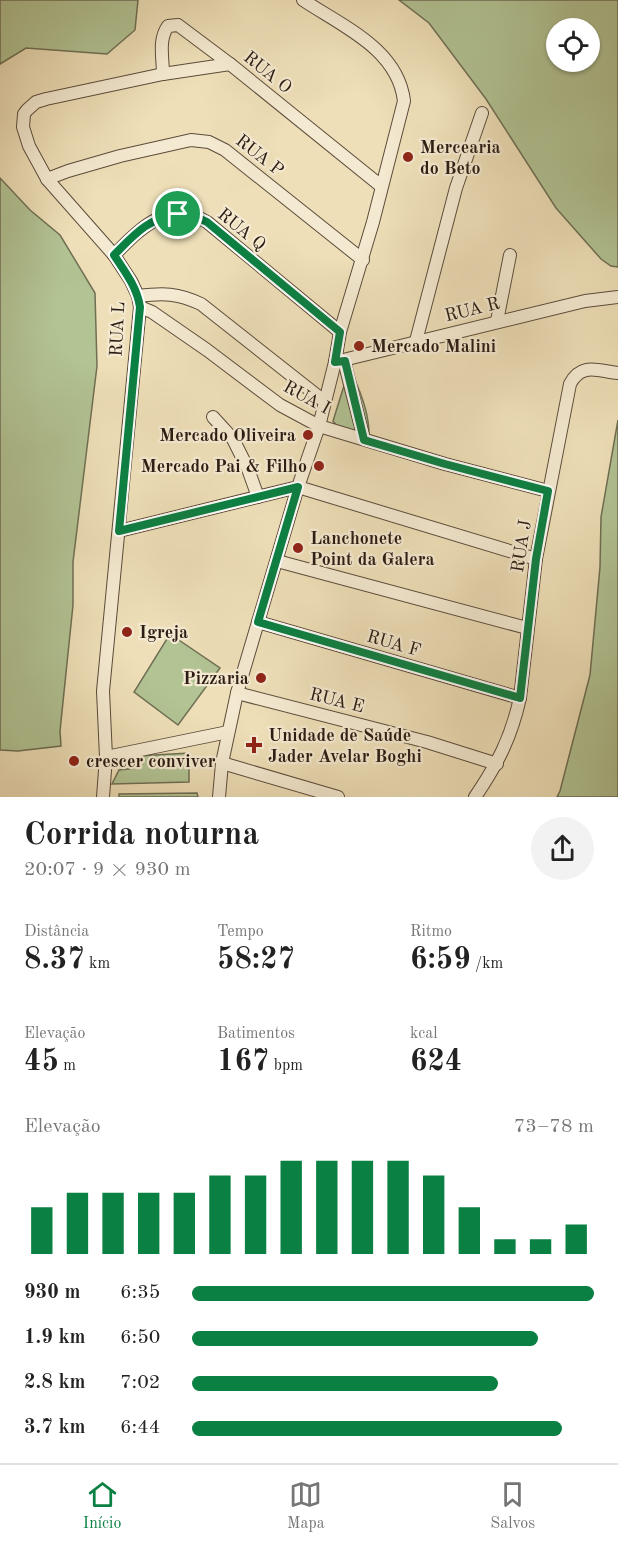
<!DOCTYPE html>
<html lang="pt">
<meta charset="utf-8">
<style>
body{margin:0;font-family:"Old Standard TT",serif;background:#f2f2f2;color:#222;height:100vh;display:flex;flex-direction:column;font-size:22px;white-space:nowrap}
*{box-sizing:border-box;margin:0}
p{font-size:20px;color:#767676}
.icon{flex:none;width:33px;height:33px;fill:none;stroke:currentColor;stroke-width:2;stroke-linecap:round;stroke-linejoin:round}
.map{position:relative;height:797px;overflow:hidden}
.details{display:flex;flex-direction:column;background:#fff;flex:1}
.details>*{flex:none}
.controls{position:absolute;left:546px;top:18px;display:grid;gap:12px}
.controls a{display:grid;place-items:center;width:54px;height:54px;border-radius:50%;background:#fff;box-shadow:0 2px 4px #0004;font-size:30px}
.pin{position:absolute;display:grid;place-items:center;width:51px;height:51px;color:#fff;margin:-26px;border:3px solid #fff;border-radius:50%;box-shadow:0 2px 6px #0007}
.round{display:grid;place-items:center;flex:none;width:63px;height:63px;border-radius:32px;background:#f2f2f2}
.summary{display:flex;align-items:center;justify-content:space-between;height:102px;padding:0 24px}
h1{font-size:33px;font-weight:600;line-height:45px}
.stats{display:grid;grid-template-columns:repeat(3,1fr);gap:9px;height:102px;padding:6px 24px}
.stats div{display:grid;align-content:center}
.stats b{font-size:30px;font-weight:600}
.stats small{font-size:16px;font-weight:400}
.stats p{font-size:16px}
.chart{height:168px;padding:12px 24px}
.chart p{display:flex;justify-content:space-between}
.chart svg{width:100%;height:108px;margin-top:6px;stroke:#0b8043;stroke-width:6}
ul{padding:0 24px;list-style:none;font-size:20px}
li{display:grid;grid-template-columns:96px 72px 1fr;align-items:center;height:45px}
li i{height:15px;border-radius:8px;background:#0b8043}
.tabs{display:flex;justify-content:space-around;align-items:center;height:84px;border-top:2px solid #e0e0e0;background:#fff;font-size:16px;color:#767676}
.tabs a{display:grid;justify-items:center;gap:3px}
.tabs .active{color:#0b8043}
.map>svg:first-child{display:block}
</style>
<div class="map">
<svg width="618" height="797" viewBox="0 0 618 797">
<rect width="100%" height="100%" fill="#eedfb8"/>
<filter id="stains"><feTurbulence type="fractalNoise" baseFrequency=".00333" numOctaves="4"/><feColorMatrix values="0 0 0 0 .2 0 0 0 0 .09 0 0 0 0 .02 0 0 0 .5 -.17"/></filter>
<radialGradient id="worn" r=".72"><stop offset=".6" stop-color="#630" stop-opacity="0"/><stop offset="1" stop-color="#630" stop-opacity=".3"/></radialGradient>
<g fill="#b2c394" stroke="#6f6f54" stroke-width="1.5" fill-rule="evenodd">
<path d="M0,0H138L135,30L107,54L26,48L0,64Z"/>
<path d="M399,0H618V267L611,266L601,259L556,208L486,99L429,23ZM556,28H590V62H556Z"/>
<path d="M0,178L30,210L60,235L95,293L97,366L73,562V605L60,731L61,746L18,751L0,750Z"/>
<path d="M347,376H353C362,395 369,414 369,434L338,427L333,421Z"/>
<path d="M618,420V797H557L560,791L590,675L600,567L601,517Z"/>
<path d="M170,634L220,668L178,725L134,692Z"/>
<path d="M189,753V782L112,784L119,770L136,768L137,756Z"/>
<path d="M197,793L198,797H119V794Z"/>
</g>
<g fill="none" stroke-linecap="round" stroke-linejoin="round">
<g stroke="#5c4c3c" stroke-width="14">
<g id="street">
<path d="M163,74C163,58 158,40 168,26L178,25L230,64L381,186"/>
<path d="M47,179L68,171L120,156L191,140L209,142L225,150L363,260"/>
<path d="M114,255C140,229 167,199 207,222L340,332"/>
<path d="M138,296C164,293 177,293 201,304L324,401"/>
<path d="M140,307L152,312L207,350L280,405L319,426L445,464L548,491"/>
<path d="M497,321L510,255"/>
<path d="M416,341L456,188L482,113"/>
<path d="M344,361L364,439"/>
<path d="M335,362L585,301L618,297"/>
<path d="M213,417L233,439L248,469L258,497"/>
<path d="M119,531L298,487L536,559"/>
<path d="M277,561L527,628"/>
<path d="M258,622L520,698"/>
<path d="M237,693L427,742L497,764"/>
<path d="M106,757L228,732"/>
<path d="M222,763L338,797"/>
<path d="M103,797L106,757L103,691L140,307L138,296L131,281L114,255L47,179L29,146L23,127L24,114L27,110L36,102L46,99L163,74L230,64"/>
<path d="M219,797L222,763L237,693L298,487L319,426L335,362L340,332L373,222L404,101C398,49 342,26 303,0"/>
<path d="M475,797C498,763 511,738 520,698L536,559L570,384C581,362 598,371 618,373"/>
</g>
</g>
<use href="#street" stroke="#f4ead1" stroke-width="12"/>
</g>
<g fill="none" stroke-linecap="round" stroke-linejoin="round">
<g stroke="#fff" stroke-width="12">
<path id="route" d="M178,214L192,215L207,222L340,332L335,362L345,361L364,440L445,464L548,491L536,559L520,698L258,622L298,487L119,531L140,307C137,287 125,272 114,255C135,234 147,219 178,214Z"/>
</g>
<use href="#route" stroke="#0b8043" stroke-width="8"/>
</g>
<g fill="#8f2418" stroke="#f4ead1" stroke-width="2">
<circle cx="408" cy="157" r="6"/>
<circle cx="359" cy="346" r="6"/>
<circle cx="308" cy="435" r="6"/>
<circle cx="319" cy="466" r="6"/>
<circle cx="298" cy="548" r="6"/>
<circle cx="127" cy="632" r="6"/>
<circle cx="261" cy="678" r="6"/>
<path d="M251 736h6v6h6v6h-6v6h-6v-6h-6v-6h6z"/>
<circle cx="74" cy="761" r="6"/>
</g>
<g text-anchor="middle" stroke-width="4.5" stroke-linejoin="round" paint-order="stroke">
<g font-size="18" fill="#2c1b13" stroke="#f4ead1">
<text transform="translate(268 72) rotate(39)" y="6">RUA O</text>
<text transform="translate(260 155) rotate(38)" y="6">RUA P</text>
<text transform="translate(242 229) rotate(39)" y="6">RUA Q</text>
<text transform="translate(472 309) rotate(-14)" y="6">RUA R</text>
<text transform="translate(117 329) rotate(-87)" y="6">RUA L</text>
<text transform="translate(307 397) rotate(29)" y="6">RUA I</text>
<text transform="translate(521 546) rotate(-81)" y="6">RUA J</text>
<text transform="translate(394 643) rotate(16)" y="6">RUA F</text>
<text transform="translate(337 700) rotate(14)" y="6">RUA E</text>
</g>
<g font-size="18" font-weight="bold" fill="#2c1b13" stroke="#f4ead1" text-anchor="start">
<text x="420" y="153">Mercearia<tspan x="420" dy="21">do Beto</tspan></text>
<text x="371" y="352">Mercado Malini</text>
<text x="296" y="441" text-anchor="end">Mercado Oliveira</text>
<text x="307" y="472" text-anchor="end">Mercado Pai &amp; Filho</text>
<text x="310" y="544">Lanchonete<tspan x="310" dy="21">Point da Galera</tspan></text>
<text x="139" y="638">Igreja</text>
<text x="249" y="684" text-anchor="end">Pizzaria</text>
<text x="268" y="741">Unidade de Saúde<tspan x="268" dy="21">Jader Avelar Boghi</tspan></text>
<text x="86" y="767">crescer conviver</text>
</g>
</g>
<rect width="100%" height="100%" filter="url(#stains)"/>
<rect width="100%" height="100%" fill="url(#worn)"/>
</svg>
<div class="controls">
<a><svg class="icon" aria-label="locate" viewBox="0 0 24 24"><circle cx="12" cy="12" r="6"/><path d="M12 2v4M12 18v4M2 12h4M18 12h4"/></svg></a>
</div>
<div class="pin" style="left:178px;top:214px;background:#1e9e55"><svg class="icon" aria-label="arrive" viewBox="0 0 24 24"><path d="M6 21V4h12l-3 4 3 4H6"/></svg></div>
</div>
<section class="details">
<div class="summary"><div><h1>Corrida noturna</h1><p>20:07 · 9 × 930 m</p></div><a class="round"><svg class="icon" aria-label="share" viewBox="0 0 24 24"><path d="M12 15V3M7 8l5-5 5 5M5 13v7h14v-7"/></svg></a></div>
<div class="stats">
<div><p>Distância</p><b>8.37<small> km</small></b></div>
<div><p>Tempo</p><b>58:27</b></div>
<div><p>Ritmo</p><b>6:59<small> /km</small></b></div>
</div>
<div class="stats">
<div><p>Elevação</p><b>45<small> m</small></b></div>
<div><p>Batimentos</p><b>167<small> bpm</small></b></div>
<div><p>kcal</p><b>624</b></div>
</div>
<div class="chart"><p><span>Elevação</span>73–78 m</p>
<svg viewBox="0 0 160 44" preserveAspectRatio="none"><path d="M5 44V25M15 44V19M25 44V19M35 44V19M45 44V19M55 44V12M65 44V12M75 44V6M85 44V6M95 44V6M105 44V6M115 44V12M125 44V25M135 44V38M145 44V38M155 44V32"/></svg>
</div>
<ul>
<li><b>930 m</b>6:35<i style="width:100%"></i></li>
<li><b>1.9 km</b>6:50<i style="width:86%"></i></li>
<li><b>2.8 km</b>7:02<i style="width:76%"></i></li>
<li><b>3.7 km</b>6:44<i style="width:92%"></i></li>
</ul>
</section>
<nav class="tabs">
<a class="active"><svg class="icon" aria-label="home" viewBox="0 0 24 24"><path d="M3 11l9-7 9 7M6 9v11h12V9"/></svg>Início</a>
<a><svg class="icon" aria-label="map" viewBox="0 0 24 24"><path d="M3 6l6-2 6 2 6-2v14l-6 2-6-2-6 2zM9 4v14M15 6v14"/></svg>Mapa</a>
<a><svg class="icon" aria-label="saved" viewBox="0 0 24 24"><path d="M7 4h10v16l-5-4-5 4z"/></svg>Salvos</a>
</nav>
